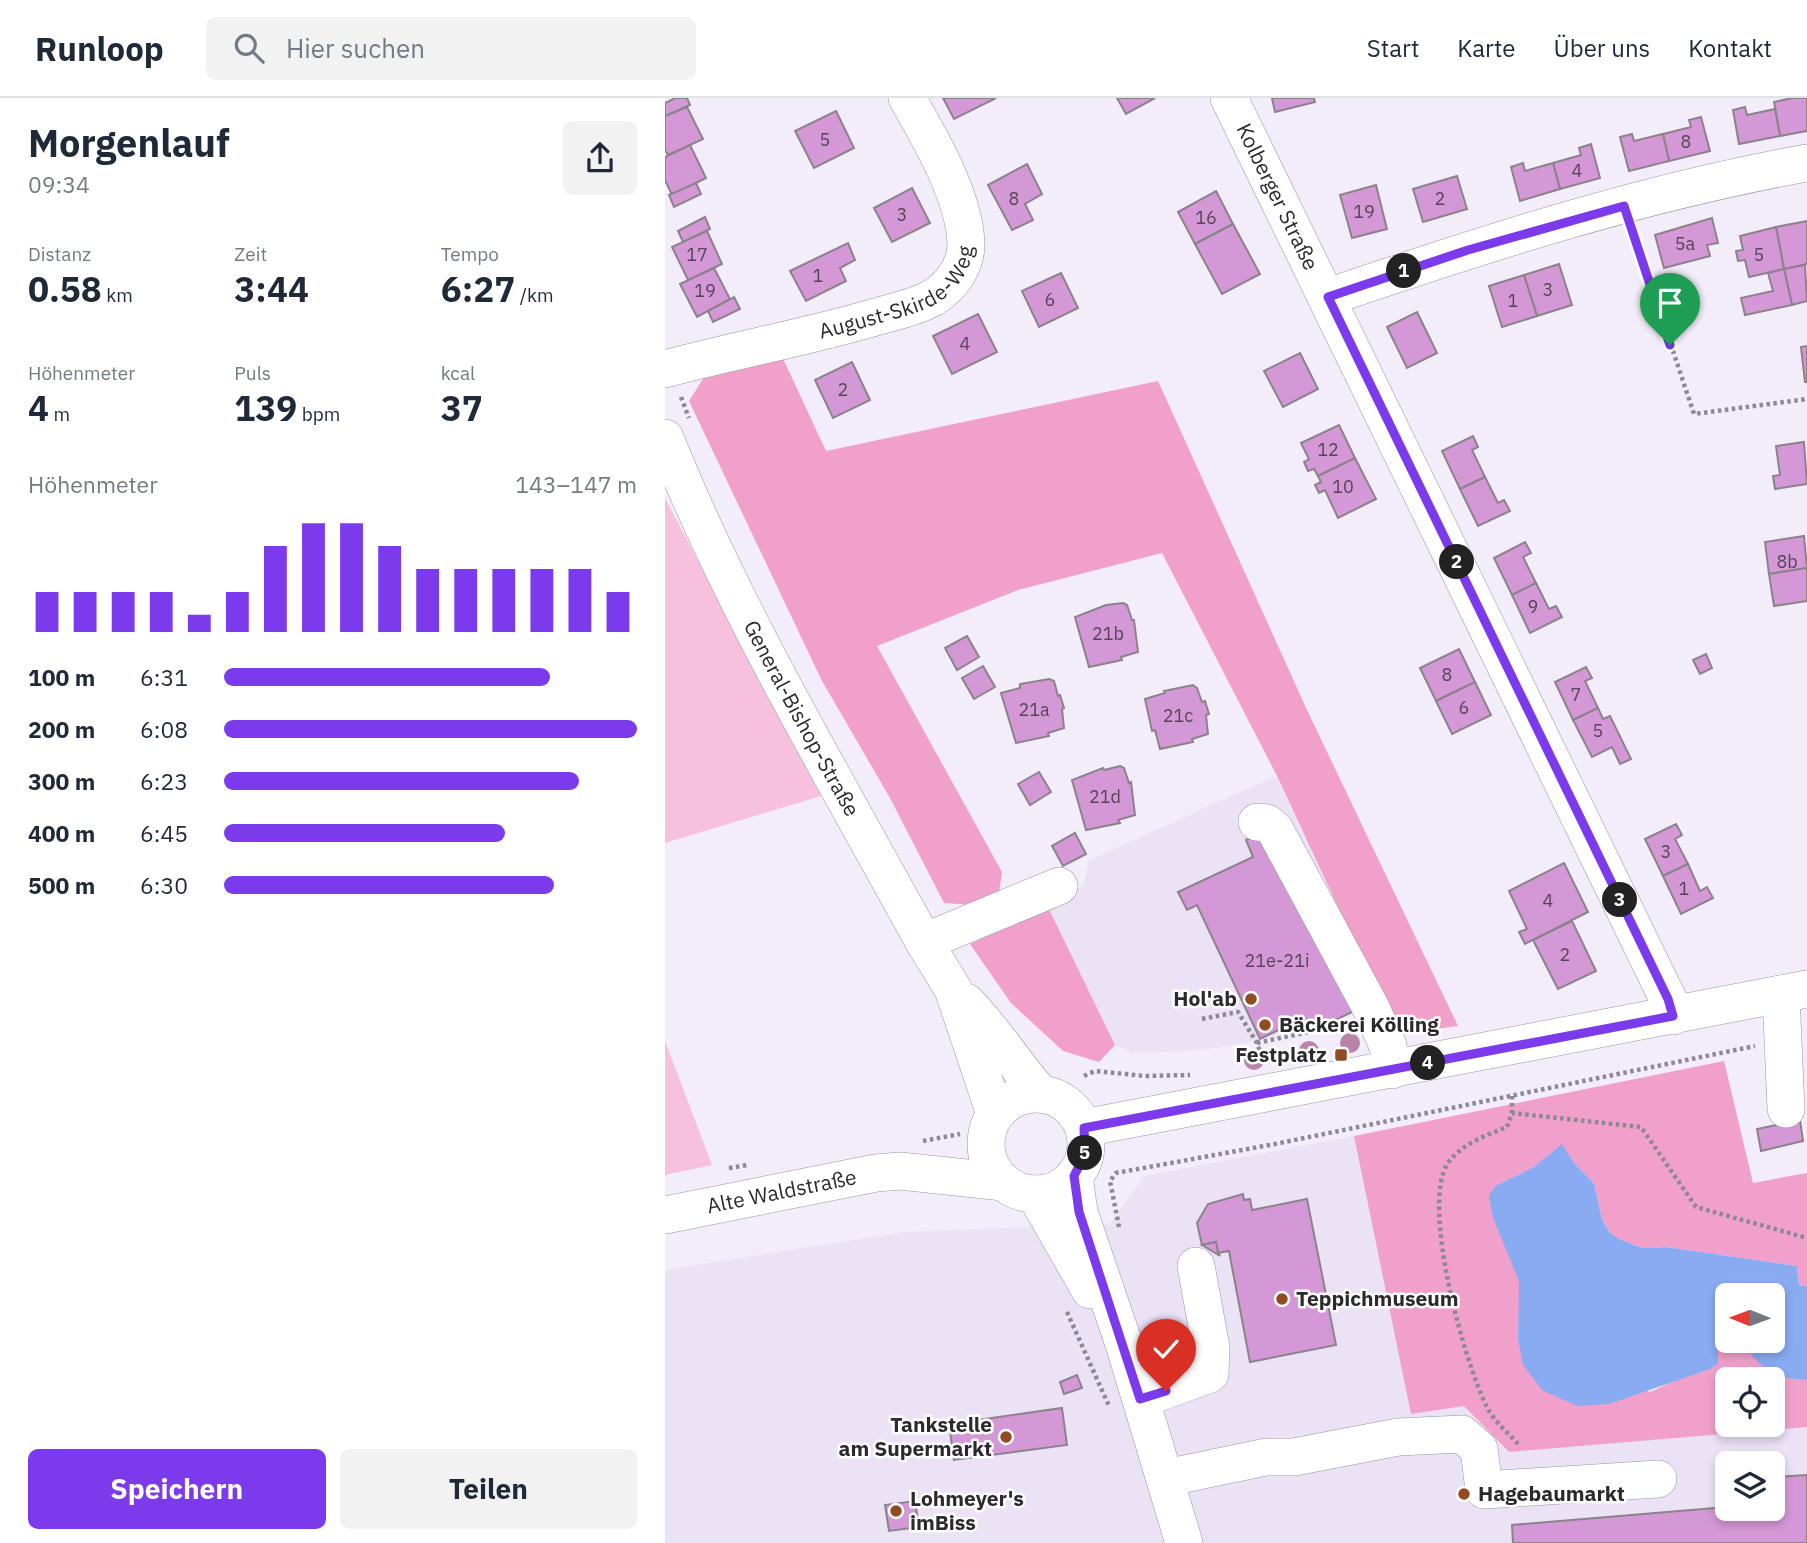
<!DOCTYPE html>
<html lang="de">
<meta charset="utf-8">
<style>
body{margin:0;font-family:"IBM Plex Sans",sans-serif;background:#f2f2f3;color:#1f2937;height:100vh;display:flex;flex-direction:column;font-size:26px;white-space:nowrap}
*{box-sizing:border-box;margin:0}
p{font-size:23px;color:#747a83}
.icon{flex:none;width:38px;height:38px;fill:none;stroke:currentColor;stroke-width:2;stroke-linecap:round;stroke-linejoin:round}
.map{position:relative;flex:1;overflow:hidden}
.panel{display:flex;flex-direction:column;background:#fff;width:665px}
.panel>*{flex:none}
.needle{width:46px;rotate:271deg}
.tools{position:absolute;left:1050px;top:1185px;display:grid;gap:14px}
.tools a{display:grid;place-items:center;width:70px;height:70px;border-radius:10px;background:#fff;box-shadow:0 4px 10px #0003;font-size:35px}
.pin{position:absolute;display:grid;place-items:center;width:60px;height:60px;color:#fff;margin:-72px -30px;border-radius:50% 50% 50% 0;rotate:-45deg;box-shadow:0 0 7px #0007}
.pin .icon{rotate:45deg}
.km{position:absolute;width:35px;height:35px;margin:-18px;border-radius:50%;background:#222;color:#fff;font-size:19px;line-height:35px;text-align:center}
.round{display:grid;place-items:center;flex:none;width:74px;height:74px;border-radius:10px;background:#f2f2f3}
.head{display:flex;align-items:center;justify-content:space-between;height:119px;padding:0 28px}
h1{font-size:38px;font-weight:700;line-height:52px}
.stats{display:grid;grid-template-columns:repeat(3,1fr);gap:10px;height:119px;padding:7px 28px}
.stats div{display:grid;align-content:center}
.stats b{font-size:35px;font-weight:700}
.stats small{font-size:19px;font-weight:400}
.stats p{font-size:19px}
.chart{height:196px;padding:14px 28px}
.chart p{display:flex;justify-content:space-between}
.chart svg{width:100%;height:126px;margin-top:7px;stroke:#7c3aed;stroke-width:6}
.action{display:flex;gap:14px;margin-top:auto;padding:14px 28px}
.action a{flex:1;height:80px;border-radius:10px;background:#7c3aed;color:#fff;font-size:28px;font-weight:700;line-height:80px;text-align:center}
.action a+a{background:#f2f2f3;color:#1f2937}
ul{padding:0 28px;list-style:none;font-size:23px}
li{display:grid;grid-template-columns:112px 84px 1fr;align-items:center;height:52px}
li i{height:18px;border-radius:9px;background:#7c3aed}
header{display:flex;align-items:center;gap:42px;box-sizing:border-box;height:98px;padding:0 35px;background:#fff;border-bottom:2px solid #e0e1e3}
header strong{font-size:33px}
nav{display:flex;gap:38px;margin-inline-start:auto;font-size:24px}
.search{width:490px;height:63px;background:#f2f2f3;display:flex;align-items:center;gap:18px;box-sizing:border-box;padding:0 24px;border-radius:10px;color:#747a83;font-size:26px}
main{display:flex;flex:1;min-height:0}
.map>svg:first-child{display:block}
</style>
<header>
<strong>Runloop</strong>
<div class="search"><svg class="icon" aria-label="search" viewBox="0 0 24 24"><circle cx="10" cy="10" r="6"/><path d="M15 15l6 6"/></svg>Hier suchen</div>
<nav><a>Start</a><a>Karte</a><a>Über uns</a><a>Kontakt</a></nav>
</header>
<main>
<section class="panel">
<div class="head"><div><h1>Morgenlauf</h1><p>09:34</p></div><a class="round"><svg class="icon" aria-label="share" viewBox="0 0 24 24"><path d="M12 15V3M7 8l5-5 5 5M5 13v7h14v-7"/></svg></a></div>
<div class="stats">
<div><p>Distanz</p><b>0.58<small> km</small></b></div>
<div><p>Zeit</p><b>3:44</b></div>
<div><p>Tempo</p><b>6:27<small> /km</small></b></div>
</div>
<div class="stats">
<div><p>Höhenmeter</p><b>4<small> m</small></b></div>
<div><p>Puls</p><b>139<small> bpm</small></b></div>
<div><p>kcal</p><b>37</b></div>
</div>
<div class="chart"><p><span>Höhenmeter</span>143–147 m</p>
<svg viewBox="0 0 160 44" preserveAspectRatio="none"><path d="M5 44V30M15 44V30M25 44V30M35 44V30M45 44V38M55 44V30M65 44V14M75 44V6M85 44V6M95 44V14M105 44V22M115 44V22M125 44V22M135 44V22M145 44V22M155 44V30"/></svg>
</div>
<ul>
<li><b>100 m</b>6:31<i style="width:79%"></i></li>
<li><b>200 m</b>6:08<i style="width:100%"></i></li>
<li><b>300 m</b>6:23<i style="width:86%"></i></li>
<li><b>400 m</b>6:45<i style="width:68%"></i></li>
<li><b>500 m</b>6:30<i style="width:80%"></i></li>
</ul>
<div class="action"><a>Speichern</a><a>Teilen</a></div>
</section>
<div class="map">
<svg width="1142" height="1445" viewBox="0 0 1142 1445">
<rect width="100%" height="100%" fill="#f3edfa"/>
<g fill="#ebe2f6" fill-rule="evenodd">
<path d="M611,678L716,902L661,928L565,948L526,953L467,955L450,947L383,809L418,788L424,762Z"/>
<path d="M689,1038L746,1316L799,1308L844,1354L1142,1329V1445H0V1172L239,1134L445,1126L479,1078ZM1062,1365H1108V1410H1062Z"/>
</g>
<g fill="#f7c0dc">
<path d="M0,400L156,698L0,745Z"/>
<path d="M0,943L47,1067L0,1077Z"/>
</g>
<g fill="#f1a0cb" fill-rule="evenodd">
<path d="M115,254L161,353L493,283L643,614L793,928L732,936L612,678L497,455L353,492L212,548L337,774L334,795L308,807L279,805L225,700L157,583L24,303L43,273Z"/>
<path d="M383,809L450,947L434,964L398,953L346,905L305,846Z"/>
<path d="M1059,963L1088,1085L1142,1075V1188L1134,1187L1132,1168L1001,1149L977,1150L954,1141L944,1134L937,1121L929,1085L910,1066L897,1047L869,1069L830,1088L840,1143L855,1183L853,1241L985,1294L1029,1274L1045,1271L1054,1213L1062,1221V1242L1077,1243C1092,1267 1113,1281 1142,1282V1329L844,1354L799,1308L746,1316L689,1038ZM1062,1281H1108V1326H1062Z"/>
</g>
<path fill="#89abf2" d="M897,1046L910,1066L929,1085L937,1121L944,1134L954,1141L977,1150L1001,1149L1132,1168L1134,1187L1142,1188V1282C1110,1281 1093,1270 1077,1243L1108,1242V1197H1062V1221L1053,1214V1266L1045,1271L944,1306L912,1308L877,1292L858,1267L853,1241L854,1183L828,1120L824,1098L830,1088L869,1069Z"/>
<g fill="#d598d6" stroke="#8c828c" stroke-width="2">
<path d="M10,0H22L25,7L0,18V5Z"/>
<path d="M278,0H331L289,21Z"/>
<path d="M452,0H490L461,16Z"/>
<path d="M607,0H649L650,4L610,14Z"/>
<path d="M1127,0H1142V33L1115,38L1109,4Z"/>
<path d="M22,9L38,41L3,57L0,52V18Z"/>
<path d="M1080,9L1082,17L1110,11L1115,38L1074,46L1068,12Z"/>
<path d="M171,13L189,50L149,70L130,33Z"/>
<path d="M1036,19L1045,53L1004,63L998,36L1026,29L1024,22Z"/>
<path d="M967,36L969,43L998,36L1004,63L964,73L955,39Z"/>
<path d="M926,46L935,80L895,91L888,65L916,57L914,50Z"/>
<path d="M25,47L41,80L7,97L0,82V59Z"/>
<path d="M858,65L860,73L888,65L895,91L855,103L846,69Z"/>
<path d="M362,66L377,96L360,106L368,122L347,132L323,87Z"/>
<path d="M792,78L802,111L758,124L748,91Z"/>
<path d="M31,85L36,96L9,109L4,97Z"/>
<path d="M711,87L722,131L687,140L675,97Z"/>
<path d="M247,90L265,125L227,144L209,110Z"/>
<path d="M551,93L568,126L530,146L513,114Z"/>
<path d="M40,119L45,131L18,144L13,133Z"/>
<path d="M1047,120L1053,145L1042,147L1045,158L999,170L990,137Z"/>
<path d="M1142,123V166L1119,171L1111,129Z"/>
<path d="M568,126L595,176L557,196L530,146Z"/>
<path d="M1111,129L1119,171L1084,179L1080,162L1073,163L1071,153L1078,152L1075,138Z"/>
<path d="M42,133L57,166L23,182L7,149Z"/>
<path d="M183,145L190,162L175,170L181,183L141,203L125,173Z"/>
<path d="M894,166L907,207L872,218L859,177Z"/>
<path d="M1140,167L1142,203L1127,207L1119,171Z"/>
<path d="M49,170L65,201L32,219L15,186Z"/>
<path d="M1119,171L1127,207L1080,217L1076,200L1108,193L1103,175Z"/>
<path d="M396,175L413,210L374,229L357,193Z"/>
<path d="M859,177L872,218L837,229L824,188Z"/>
<path d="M69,199L75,211L48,224L43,213Z"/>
<path d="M752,214L772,255L742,270L722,229Z"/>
<path d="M313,216L332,254L287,276L268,238Z"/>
<path d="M1142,248V284H1140L1136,249Z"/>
<path d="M635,255L653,291L618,309L599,273Z"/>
<path d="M187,264L205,302L168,320L150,282Z"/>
<path d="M674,327L690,360L653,378L649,371L643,373L639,364L644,361L636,345Z"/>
<path d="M808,338L813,349L807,352L820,379L795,391L777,353Z"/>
<path d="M1139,344L1142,386L1110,391L1108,378L1115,377L1111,348Z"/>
<path d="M690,360L711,401L673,420L660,392L654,395L650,387L656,384L653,378Z"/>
<path d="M820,379L833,405L839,402L845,413L813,428L795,391Z"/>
<path d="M1139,438L1142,470L1104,476L1100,444Z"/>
<path d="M860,444L866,455L858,459L871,485L847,497L829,460Z"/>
<path d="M1142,470V503L1109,508L1104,476Z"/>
<path d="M871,485L884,511L891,508L897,519L865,535L847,497Z"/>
<path d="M458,505L462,507L467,522H469L473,554L456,559L457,562L424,569L410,519L441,507Z"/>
<path d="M302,538L314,559L292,572L280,550Z"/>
<path d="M794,551L810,584L771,603L755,570Z"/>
<path d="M1041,556L1047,570L1035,576L1028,562Z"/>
<path d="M318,568L330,589L309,601L297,580Z"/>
<path d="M921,569L927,580L920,583L933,610L908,622L890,584Z"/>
<path d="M384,581L389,583L393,598L395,597L399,610L397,611L399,630L383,635L384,638L351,645L336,595L355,590V586Z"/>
<path d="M810,584L826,617L787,636L771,603Z"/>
<path d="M528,587L532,590L537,604L540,603L544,616L541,617L543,636L527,641L528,644L495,651L490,632L487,633L480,601L500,595L499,593Z"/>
<path d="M933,610L938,621L945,618L966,661L955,666L947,649L927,659L908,622Z"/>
<path d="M455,668L459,670L464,685L466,684L470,717L453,722L455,725L421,732L407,682L438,670L439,672Z"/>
<path d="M374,674L386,694L365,707L353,686Z"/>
<path d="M1011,726L1017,737L1010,741L1023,766L998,778L980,741Z"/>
<path d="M410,735L421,756L398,768L387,748Z"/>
<path d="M595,735L689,913L660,927L627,933L624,927L595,941L532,807L522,812L513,794L588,759L581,742Z"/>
<path d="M899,765L923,814L860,846L854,834L862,831L844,793Z"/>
<path d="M1023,766L1035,793L1042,789L1048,800L1016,816L998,778Z"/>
<path d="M907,823L931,873L893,891L868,842Z"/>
<path d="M1135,1022L1138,1043L1096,1053L1092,1031Z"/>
<path d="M578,1096L579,1102L585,1101L587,1112L642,1101L671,1247L585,1264L564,1153L553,1155L551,1144L537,1147L532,1125L543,1106Z"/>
<path d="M551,1144L553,1155L555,1158L537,1147Z"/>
<path d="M412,1277L417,1290L399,1296L395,1284Z"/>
<path d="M397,1310L402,1347L289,1362L284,1326Z"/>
<path d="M1142,1377V1445H848L847,1427L1062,1409L1108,1410V1379Z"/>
<path d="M250,1403L254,1429L224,1433L220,1407Z"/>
</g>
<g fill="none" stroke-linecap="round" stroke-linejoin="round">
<g stroke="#9994a0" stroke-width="38">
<g id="minor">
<path id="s1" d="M564,0L1003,901L1008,918"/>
<path d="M663,199C819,146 979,94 1142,65"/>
<path id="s2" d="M0,271C69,252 139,240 207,220C224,215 243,211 259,204C281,195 300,173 301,148C301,101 265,40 242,0"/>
<path id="s3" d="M0,340C70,515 169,679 259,844L288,891L330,1016"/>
<path d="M592,724L602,725L610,732L706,910L723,948L727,972"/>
<path d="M259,844L394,788"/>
<path d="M1116,896L1121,1011"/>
<path d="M301,904C329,932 349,966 376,996"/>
<circle cx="371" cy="1046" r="50"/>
<path d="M419,1030L1142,891"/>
<path d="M409,1078L414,1114L459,1246L519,1445"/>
<path d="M370,1096L425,1192"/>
<path id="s4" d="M0,1117L211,1075L235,1073L339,1084"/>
<path d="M476,1301L545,1276L546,1250L531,1168"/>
<path d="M500,1380L601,1359H629L733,1339L797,1336L814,1351L819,1392L993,1381"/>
</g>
</g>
<g stroke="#8d8991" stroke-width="4.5" stroke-dasharray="3.5 3.5" stroke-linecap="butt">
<path d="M968,133L1029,316L1142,301"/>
<path d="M16,299L24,320"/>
<path d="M537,921L573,914L592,945L599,965"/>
<path d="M592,945L662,930L680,923"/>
<path d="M419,978L430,973L480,978L525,977"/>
<path d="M847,998V1015"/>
<path d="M258,1043L295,1036"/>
<path d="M64,1070L83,1067"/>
<path d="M454,1129L445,1083L451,1075L610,1046L1090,948"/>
<path d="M402,1214L444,1308"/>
<path d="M853,1346C843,1335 829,1323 822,1309C800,1266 755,1107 783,1065C796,1046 822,1037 842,1029L847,1015L976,1029L1031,1109L1142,1140"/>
</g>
<use href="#minor" stroke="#fff" stroke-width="37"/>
</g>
<g fill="#b984a9">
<circle cx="685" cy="945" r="10"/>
<circle cx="644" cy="953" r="10"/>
<circle cx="589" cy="962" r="10"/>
</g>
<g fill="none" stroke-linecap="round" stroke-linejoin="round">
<g stroke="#fff" stroke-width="14">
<path id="route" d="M501,1293L475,1301L414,1114L409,1078L420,1056L419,1030L1008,918L1003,901L663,199L803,152L959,108L1005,247"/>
</g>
<use href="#route" stroke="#7c3aed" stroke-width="9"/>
</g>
<g fill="#904b21" stroke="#fff" stroke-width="2.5">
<circle cx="586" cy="901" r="7"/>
<circle cx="600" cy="927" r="7"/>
<rect x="669" y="950" width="14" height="14" rx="3.5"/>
<circle cx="617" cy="1201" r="7"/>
<circle cx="341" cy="1339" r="7"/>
<circle cx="799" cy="1396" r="7"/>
<circle cx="231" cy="1413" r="7"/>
</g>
<g text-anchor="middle" stroke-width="5" stroke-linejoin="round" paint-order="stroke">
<g font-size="18" fill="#564558">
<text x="160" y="48">5</text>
<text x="1021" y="50">8</text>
<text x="912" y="79">4</text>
<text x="349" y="107">8</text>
<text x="775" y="107">2</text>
<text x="699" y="120">19</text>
<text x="237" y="123">3</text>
<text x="541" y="126">16</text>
<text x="1020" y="152">5a</text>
<text x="32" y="163">17</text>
<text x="1094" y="163">5</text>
<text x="153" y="184">1</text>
<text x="883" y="198">3</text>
<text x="40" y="199">19</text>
<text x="385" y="208">6</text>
<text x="848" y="209">1</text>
<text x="300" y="252">4</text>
<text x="178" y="298">2</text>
<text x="663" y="358">12</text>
<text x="678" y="395">10</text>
<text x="1122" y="470">8b</text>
<text x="868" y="515">9</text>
<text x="443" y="542">21b</text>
<text x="782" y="583">8</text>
<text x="911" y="603">7</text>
<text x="799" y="616">6</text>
<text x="369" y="618">21a</text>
<text x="513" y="624">21c</text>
<text x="933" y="639">5</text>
<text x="440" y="705">21d</text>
<text x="1001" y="760">3</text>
<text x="1019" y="797">1</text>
<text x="883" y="809">4</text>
<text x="900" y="863">2</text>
<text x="612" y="869">21e-21i</text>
</g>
<g font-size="21" fill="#2b292e" stroke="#fff">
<text dy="7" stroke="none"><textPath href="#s1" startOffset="110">Kolberger Straße</textPath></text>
<text dy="7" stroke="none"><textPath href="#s2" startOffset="250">August-Skirde-Weg</textPath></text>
<text dy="7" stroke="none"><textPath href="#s3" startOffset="312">General-Bishop-Straße</textPath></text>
<text dy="7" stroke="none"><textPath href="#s4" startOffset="119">Alte Waldstraße</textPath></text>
</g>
<g font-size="21" font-weight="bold" fill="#2b292e" stroke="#fff" text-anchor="start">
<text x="572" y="908" text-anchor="end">Hol'ab</text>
<text x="614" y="934">Bäckerei Kölling</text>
<text x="662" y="964" text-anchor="end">Festplatz</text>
<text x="631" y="1208">Teppichmuseum</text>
<text x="327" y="1334" text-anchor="end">Tankstelle<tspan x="327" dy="24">am Supermarkt</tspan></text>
<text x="813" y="1403">Hagebaumarkt</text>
<text x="245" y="1408">Lohmeyer's<tspan x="245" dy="24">imBiss</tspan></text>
</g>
</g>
</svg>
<div class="tools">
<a><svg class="needle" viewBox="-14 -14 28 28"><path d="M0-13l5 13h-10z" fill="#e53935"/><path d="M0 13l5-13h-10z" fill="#747a83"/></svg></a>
<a><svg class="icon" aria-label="locate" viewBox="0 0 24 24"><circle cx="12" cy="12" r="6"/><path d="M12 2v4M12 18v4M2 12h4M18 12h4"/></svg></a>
<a><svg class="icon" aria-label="layers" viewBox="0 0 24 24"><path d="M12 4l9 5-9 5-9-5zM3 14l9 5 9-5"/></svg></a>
</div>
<div class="pin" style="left:1005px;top:247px;background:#1e9e55"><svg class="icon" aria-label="arrive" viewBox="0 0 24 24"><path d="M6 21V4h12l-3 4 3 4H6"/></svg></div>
<div class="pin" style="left:501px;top:1293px;background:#d93025"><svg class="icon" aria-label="check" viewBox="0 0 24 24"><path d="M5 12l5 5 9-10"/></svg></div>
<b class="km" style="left:739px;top:173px">1</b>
<b class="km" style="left:792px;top:464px">2</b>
<b class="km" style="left:955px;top:802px">3</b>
<b class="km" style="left:763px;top:965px">4</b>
<b class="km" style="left:420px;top:1055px">5</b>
</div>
</main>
